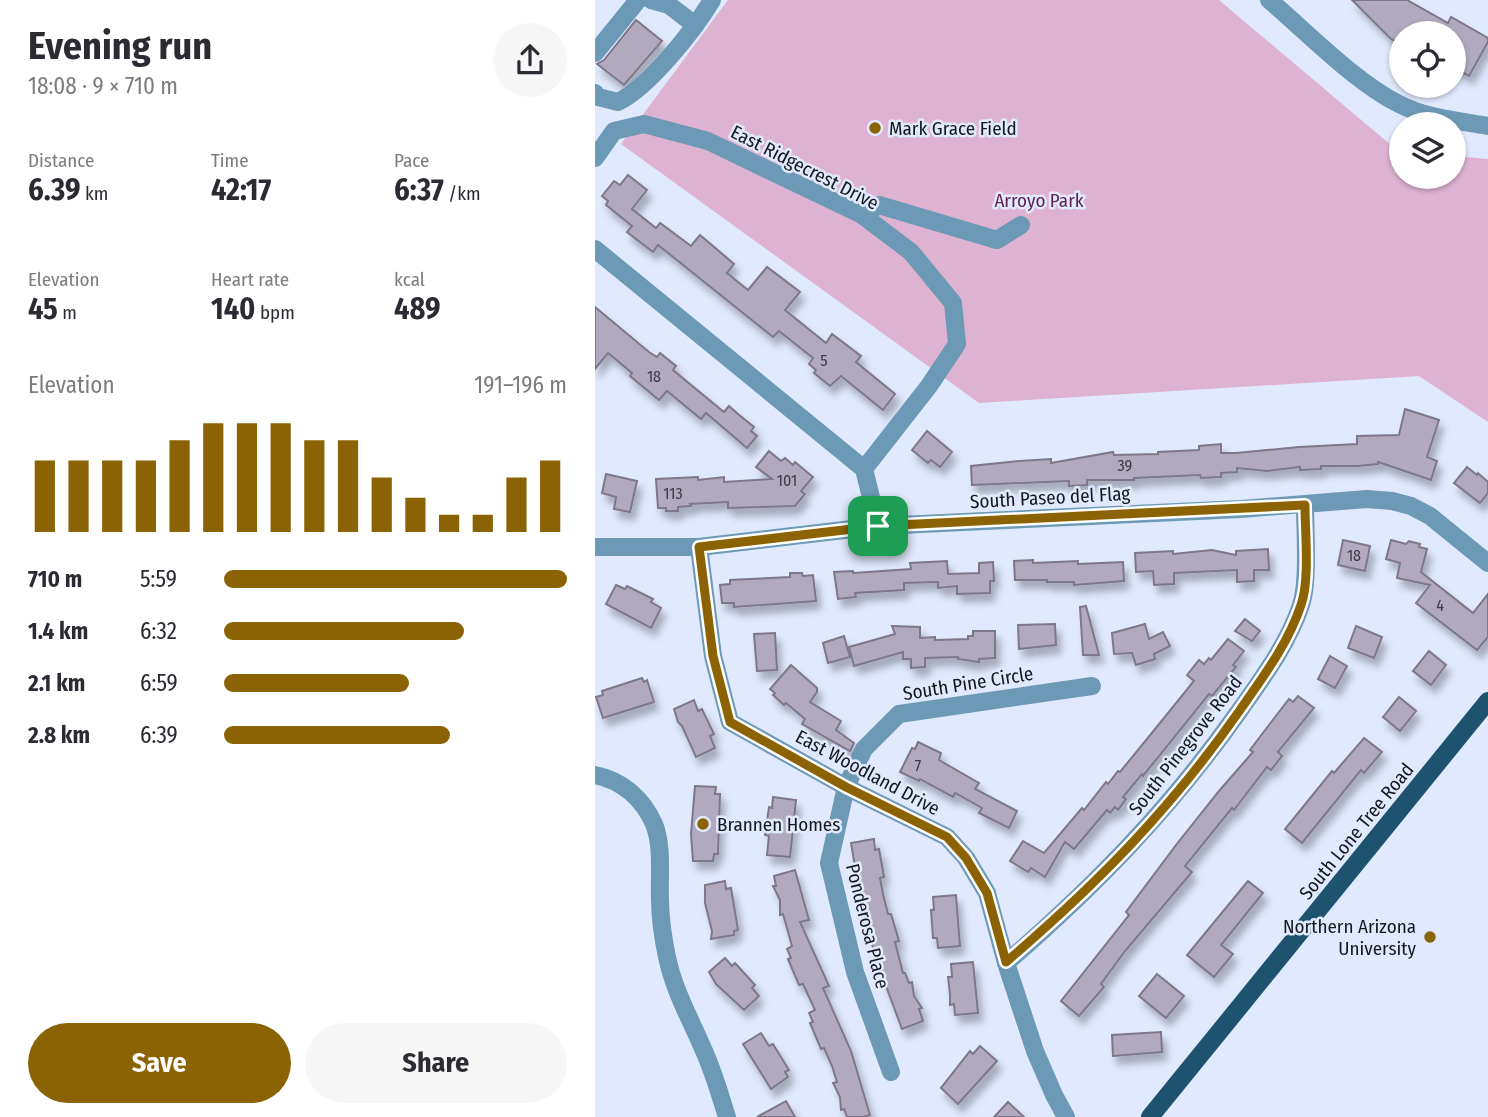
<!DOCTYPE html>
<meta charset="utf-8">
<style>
body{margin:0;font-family:"Fira Sans Condensed",sans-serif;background:#f7f7f7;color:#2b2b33;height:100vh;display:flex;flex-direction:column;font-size:26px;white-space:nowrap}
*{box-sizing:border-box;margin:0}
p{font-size:23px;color:#7c7c81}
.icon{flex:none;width:38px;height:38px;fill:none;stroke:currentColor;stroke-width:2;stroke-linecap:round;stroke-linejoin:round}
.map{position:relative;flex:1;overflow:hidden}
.details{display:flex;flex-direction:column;background:#fff;width:595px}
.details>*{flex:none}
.fabs{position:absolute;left:794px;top:21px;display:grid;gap:14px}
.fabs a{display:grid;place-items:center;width:77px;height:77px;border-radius:50%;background:#fff;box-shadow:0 2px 5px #0004;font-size:35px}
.pin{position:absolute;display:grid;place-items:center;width:60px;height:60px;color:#fff;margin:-30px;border-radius:14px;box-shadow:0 4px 10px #0006}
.round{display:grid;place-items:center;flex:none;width:74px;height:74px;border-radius:37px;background:#f7f7f7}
.overview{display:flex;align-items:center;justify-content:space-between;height:119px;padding:0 28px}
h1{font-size:38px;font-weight:700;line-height:52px}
.figures{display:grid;grid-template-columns:repeat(3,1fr);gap:10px;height:119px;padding:7px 28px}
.figures div{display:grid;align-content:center}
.figures b{font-size:30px;font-weight:700}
.figures small{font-size:19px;font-weight:400}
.figures p{font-size:19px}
.chart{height:196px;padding:14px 28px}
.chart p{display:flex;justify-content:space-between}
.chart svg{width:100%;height:126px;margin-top:7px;stroke:#8b6304;stroke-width:6}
.action{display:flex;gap:14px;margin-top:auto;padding:14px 28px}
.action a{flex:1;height:80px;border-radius:42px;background:#8b6304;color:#fff;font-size:28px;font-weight:700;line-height:80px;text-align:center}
.action a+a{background:#f7f7f7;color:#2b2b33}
ul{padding:0 28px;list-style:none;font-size:23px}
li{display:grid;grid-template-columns:112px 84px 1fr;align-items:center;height:52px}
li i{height:18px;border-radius:9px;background:#8b6304}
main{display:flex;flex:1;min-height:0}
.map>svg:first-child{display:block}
</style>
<main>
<section class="details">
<div class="overview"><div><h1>Evening run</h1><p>18:08 · 9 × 710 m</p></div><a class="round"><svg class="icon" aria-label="share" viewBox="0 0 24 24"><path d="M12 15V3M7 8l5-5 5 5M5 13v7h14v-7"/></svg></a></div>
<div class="figures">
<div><p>Distance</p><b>6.39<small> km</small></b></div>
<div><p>Time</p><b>42:17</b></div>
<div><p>Pace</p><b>6:37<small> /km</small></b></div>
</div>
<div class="figures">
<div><p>Elevation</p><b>45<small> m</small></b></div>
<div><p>Heart rate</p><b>140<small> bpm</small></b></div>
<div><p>kcal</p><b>489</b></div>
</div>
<div class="chart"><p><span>Elevation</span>191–196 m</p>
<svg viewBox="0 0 160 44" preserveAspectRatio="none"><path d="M5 44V19M15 44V19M25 44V19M35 44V19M45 44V12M55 44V6M65 44V6M75 44V6M85 44V12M95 44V12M105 44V25M115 44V32M125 44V38M135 44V38M145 44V25M155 44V19"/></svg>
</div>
<ul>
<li><b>710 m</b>5:59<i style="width:100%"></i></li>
<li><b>1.4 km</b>6:32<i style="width:70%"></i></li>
<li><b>2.1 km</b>6:59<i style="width:54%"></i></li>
<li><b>2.8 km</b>6:39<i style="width:66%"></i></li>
</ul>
<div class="action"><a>Save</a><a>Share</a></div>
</section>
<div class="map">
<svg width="893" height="1117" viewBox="0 0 893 1117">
<defs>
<filter id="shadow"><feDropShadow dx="4.5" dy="8" stdDeviation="3.5" flood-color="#0004"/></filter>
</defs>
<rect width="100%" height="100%" fill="#e1e9fe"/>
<path fill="#deb3d1" d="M133,0H624L803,151H807V177H859V156L893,159V422L824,376L384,403L26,144Z"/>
<g fill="#b1a9bd" stroke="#7e778a" stroke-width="2" filter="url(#shadow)">
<path d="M757,0H812L853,23L856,17L893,38V42L874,76L859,68V33H807V45L796,39Z"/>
<path d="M41,20L67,41L29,85L2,64L9,60Z"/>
<path d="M33,175L52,190L37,209L61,228L65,223L96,246L105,235L139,264L132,273L153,290L172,267L205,292L190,310L231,343L237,334L266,356L261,362L300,394L288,410L246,376L235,386L219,373L221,370L214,364L218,358L184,331L178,337L63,245L58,252L32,232L37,226L11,205L13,201L7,196L19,181L25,185Z"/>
<path d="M0,307L54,352L62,357L65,353L81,366L78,370L129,412L134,406L143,414L159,427L156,431L162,436L152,448L111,413L106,419L72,391L64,400L35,376L37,373L13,353L0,369Z"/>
<path d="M810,409L844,420L832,457L842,461L836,480L783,462V464L763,466H726V469L705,470V467L672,471L642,468V472L626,473V477L606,478L605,475L539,478V480H492V485L474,486V481L377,485L376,466L424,461L456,459V463L518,452L519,455L563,454V452L604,450V446L626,444V453H641L704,447L762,444V436L804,435Z"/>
<path d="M332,431L357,452L345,467L336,460L333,463L317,450Z"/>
<path d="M174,451L186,461L190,458L198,465L200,462L218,477L206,491L210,494L200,506L133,508V502L95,504L96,506L83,507V511H71V508H63L61,479L103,477V480L129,477V482L177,479L161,467Z"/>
<path d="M872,467L882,475L883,473L893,482V493L885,503L859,483Z"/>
<path d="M11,474L42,481L35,512L19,509L21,497L7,493Z"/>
<path d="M748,540L775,546L770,571L743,565Z"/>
<path d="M796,540L811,544L814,541L825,544L824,547L832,549L826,572L878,613L893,594V637L882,650L821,603L835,585L802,578L805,563L791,559Z"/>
<path d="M673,549L674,570H659V581L642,582V570L579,573V584L559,585L558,571L541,572L540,553L578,551V554L617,550L641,555V551Z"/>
<path d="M438,560V563L483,561V564L528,562L529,581L479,585V582H452V580H420L419,561Z"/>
<path d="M352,561L353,574L384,573V563L398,562L399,581H395V593L362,594V586L343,588V582L309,583V590L260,593L261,597L243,599L239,572L258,571V573L316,569L315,563Z"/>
<path d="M195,573H207L208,576L218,575L221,601L139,607V603H127L125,585L135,584V580L195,577Z"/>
<path d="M21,585L30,589L32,586L58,599L56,602L66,608L56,628L11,604Z"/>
<path d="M491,606L504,655H488L485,607Z"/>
<path d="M650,619L665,631L657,641L640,631Z"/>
<path d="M460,624L461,645L424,649L423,625Z"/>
<path d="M550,624L554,639L568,632L575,646L559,654L560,659L541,665L537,653L519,654L517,633Z"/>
<path d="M297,626L325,627V638L340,637V640L373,639V636H378V631H400V658L384,659V662L363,659V657L330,658V667L316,668V659H308V652L259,666L254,647L300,634Z"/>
<path d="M761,626L787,637L779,658L753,648Z"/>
<path d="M180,633L182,670L162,671L159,634Z"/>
<path d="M249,636L255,657L233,663L228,643Z"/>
<path d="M633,639L649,651L638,665L641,667L617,696L614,694L548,776L547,774L528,797L531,799L523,810L520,807L515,813L512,810L479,849L470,842L450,877L436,868L433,872L415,861L428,841L449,853L487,808L489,810L511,782L513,784L523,771L525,772L556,734L599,681L592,675L604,660L609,664L614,658L616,660Z"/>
<path d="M834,651L851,665L836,685L818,671Z"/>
<path d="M735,656L752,666L740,688L723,679Z"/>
<path d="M196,665L222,688V692L215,702L246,721L241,730L259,743L255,751L207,724L210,719L191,703L189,705L178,695L180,693L175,689Z"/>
<path d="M47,678L49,682L52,680L59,702L8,718L1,697L8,695L7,691Z"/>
<path d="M703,696L719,708L686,748L683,752L687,756L676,770L672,767L639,810L637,808L590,866L597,872L530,951L506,984L509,987L484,1016L466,1001L534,915L531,912L581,845L624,791L658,752L655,750L677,721L694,699L698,702Z"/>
<path d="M804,697L821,711L805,731L788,717Z"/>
<path d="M99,700L103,711L107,709L119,734L115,736L120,748L101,757L87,726L83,722L79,709Z"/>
<path d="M769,738L787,752L769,773L766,770L707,843L690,829L737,771L739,773Z"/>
<path d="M323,742L346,753L344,760L384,783L380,789L422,811L414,828L384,813L387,808L360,793L358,797L325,779L324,781L305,772L317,748L320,749Z"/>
<path d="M100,786L121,787L120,794H125L123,854H119L118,861H98L96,834Z"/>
<path d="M178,797L201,800L195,857L172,855L174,836L170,835L174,807L177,808Z"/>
<path d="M279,839L280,850L284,849L289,877L285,878L288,894L293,914H296L304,941L300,942L308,973H310L314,983L317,982L319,996L327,1008L324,1009L328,1021L307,1029L282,962L267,908L256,843Z"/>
<path d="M200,870L214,920L205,922L234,986L228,988L256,1051L275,1115L268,1117H252L249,1109L246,1110L245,1097L238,1083L242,1082L237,1066L229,1048L226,1049L215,1023L218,1022L214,1013L220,1010L208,984L204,985L193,959L196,958L192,949L197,946L188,914L185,915V900L178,886H181L179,876Z"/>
<path d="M130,881L131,889L136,888L143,930L139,931V935L116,939L117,931L110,903V885Z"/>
<path d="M653,881L668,893L626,945L638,954L619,977L592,955Z"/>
<path d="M361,895L365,946L343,948L342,938H338L336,910H339L338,897Z"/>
<path d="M130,958L137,966L140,963L160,985L157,988L164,996L149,1010L121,984L114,972Z"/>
<path d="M378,962L383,1013L360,1015L359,1004L355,1005V995L353,977H357L356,964Z"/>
<path d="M562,974L589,996L571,1018L544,996Z"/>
<path d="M566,1032L567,1052L518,1056L517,1035Z"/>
<path d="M166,1033L174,1046L178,1044L194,1070L190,1072L193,1077L176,1089L148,1044Z"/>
<path d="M385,1046L402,1061L363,1104L346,1088L375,1051L378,1054Z"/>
<path d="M191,1101L200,1117H162Z"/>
<path d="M413,1102L429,1117H399Z"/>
</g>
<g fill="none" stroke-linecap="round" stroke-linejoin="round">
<g stroke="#6c99b5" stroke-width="18">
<path d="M56,0L74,5L100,25"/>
<path d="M674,0C713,33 760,82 804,104C831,118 864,121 893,126"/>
<path d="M0,53L43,0"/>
<path d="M0,93L3,97L23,102C54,87 99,30 117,0"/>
<path d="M0,158L19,131L49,124L113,141L267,215L316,252L358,303L362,344L334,386L269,469"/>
<path d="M267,215L284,205L402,240L426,225"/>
<path d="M0,249L269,469L283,526"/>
<path d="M0,547H104L283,526L646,509L772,499L797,501L816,506L835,516L893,563"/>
<path d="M104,547L118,656L135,722L251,787L352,837L371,858L392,893L411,963L440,1051L459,1095L471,1117"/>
<path d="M0,775C27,780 48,799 59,824C68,846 64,876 65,899C65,918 68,938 72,957C79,991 96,1020 109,1051C119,1073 125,1095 132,1117"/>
<path d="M411,963C501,885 576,808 645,710C668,677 693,644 706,605C714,582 710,531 710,505"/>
<path d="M296,1072L260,972L234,863L251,787L269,749L304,714L497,686"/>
</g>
<path stroke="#1d536e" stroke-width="18" d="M555,1117L893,701"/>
</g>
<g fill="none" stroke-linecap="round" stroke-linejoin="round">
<g stroke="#fff" stroke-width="14">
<path id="route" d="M710,505C710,533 715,580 706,605C693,644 668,677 645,710C576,809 502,884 411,962L392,893L371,858L352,837L251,787L135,722L118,656L104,547L283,526Z"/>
</g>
<use href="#route" stroke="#8b6304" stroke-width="9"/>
</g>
<g fill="#8b6304" stroke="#e1e9fe" stroke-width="2.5">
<circle cx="280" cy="128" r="7"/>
<circle cx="108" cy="824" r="7"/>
<circle cx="835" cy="937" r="7"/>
</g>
<g text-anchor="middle" stroke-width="5" stroke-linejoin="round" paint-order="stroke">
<g font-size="16" fill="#3c3c46">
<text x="229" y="366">5</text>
<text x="59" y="382">18</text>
<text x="530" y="471">39</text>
<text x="192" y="486">101</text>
<text x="78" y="499">113</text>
<text x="759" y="561">18</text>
<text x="845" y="611">4</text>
<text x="323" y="771">7</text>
</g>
<g font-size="19" fill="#15181f" stroke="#e1e9fe" text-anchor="start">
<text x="294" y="135">Mark Grace Field</text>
<text x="122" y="831">Brannen Homes</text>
<text x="821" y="933" text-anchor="end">Northern Arizona<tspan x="821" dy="22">University</tspan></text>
</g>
<g font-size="19" fill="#15181f" stroke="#e1e9fe">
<text transform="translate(210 167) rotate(27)" y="7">East Ridgecrest Drive</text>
<text transform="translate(455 497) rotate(-3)" y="7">South Paseo del Flag</text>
<text transform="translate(373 683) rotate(-9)" y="7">South Pine Circle</text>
<text transform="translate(590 745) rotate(-52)" y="7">South Pinegrove Road</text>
<text transform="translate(273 772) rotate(28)" y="7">East Woodland Drive</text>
<text transform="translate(761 831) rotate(-51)" y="7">South Lone Tree Road</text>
<text transform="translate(273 926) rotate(76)" y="7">Ponderosa Place</text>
</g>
<g font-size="19" fill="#642454" stroke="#e1e9fe">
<text x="444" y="207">Arroyo Park</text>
</g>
</g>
</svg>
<div class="fabs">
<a><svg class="icon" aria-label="locate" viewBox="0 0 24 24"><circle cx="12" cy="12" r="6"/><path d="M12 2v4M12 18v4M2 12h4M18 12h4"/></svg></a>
<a><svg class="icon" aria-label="layers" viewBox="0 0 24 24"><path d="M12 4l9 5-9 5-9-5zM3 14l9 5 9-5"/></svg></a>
</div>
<div class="pin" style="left:283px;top:526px;background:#1e9e55"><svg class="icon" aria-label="arrive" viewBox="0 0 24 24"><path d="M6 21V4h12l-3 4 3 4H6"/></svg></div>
</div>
</main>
